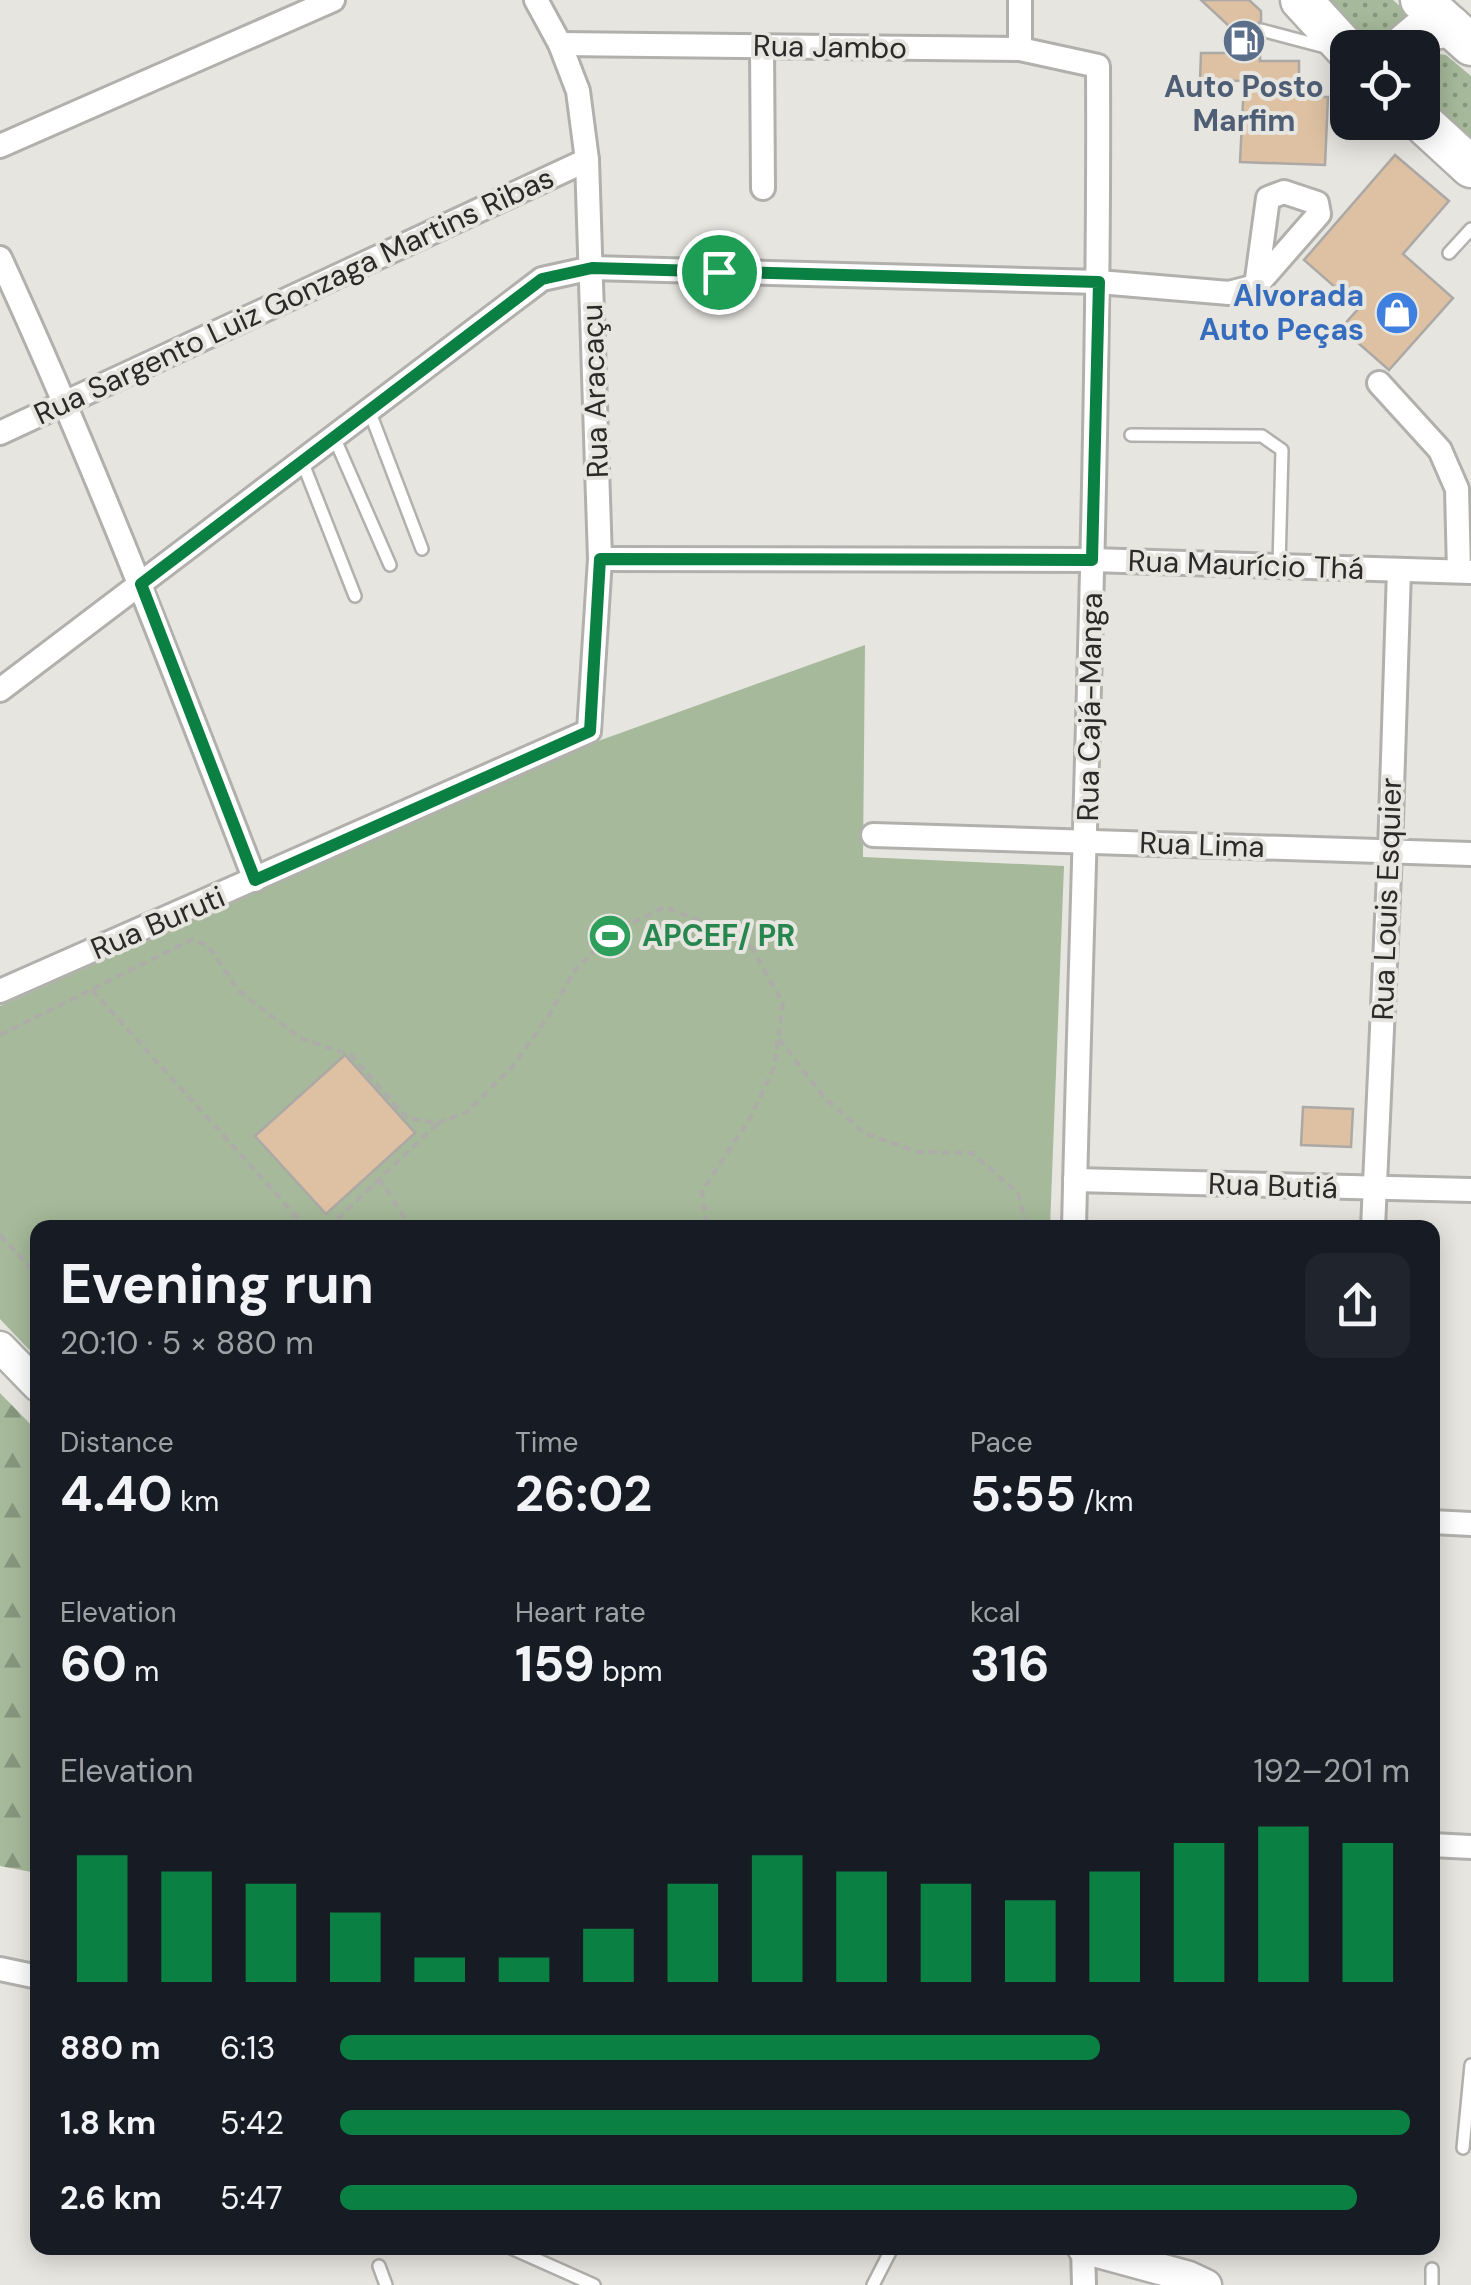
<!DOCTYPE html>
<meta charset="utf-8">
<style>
body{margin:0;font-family:"DM Sans",sans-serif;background:#20242c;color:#f1f3f6;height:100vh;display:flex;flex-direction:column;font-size:38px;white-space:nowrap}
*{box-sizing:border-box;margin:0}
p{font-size:32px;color:#9ea1a6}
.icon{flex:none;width:55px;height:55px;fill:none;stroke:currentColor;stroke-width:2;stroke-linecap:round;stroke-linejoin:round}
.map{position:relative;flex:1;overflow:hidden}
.sheet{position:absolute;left:30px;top:1220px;width:1410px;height:1035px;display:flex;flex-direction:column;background:#171b24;border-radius:20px;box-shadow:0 5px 25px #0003}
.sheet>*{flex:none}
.fabs{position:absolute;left:1330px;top:30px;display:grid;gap:20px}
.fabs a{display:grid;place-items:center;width:110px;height:110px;border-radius:20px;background:#171b24;box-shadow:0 5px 25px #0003;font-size:50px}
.pin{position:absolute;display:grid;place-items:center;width:85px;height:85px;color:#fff;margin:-42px;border:5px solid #fff;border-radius:50%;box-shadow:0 2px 10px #0007}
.round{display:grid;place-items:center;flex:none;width:105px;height:105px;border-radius:20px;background:#20242c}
.headline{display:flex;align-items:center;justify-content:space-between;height:170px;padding:0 30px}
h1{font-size:55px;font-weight:700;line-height:75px}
.metrics{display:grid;grid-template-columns:repeat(3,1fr);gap:15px;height:170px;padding:10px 30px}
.metrics div{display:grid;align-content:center}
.metrics b{font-size:50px;font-weight:700}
.metrics small{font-size:28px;font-weight:400}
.metrics p{font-size:28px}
.chart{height:280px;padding:20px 30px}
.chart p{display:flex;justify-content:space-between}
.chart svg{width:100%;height:180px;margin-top:10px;stroke:#0b8043;stroke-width:6}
ul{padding:0 30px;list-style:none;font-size:32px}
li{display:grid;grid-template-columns:160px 120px 1fr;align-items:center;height:75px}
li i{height:25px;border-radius:12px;background:#0b8043}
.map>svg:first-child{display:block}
</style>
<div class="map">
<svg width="1471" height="2285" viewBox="0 0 1471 2285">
<defs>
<pattern id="grass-dots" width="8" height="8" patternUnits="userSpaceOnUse" patternTransform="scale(2.5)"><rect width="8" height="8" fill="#a6b99a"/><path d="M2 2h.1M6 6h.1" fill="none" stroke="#87977e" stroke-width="1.8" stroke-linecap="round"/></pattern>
<pattern id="forest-firs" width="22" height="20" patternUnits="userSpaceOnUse" patternTransform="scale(2.5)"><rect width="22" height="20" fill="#a6b99a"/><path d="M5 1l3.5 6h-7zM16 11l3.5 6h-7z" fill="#87977e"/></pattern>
</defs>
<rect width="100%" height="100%" fill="#e6e5e0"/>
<g fill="url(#grass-dots)">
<path d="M1313,0H1393L1420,24L1395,47H1354Z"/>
<path d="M1424,52L1446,55L1471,76V142L1423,98Z"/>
</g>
<path fill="url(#forest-firs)" d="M0,1393L37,1431V1873L0,1866Z"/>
<path fill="#a6b99a" d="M865,645L863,857L1064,866L1050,1227L38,1228L37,1358L0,1319V1006L601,740Z"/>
<g fill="#ddc1a2" stroke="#aca8a5" stroke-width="2.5">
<path d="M1201,0H1249L1261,11V21L1252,29L1254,36L1260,40V61H1299V96L1328,97L1325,165L1240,162L1244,81L1200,80L1201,53H1227L1228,25Z"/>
<path d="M1395,155L1449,201L1403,254L1453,298L1389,370L1341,328L1359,308L1304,260Z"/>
<path d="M345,1055L415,1133L326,1214L255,1136Z"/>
<path d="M1303,1107L1353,1109L1351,1147L1301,1145Z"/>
</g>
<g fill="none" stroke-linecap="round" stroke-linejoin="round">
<g stroke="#b1b0ac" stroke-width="16">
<g id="lane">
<path d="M1261,30L1329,48"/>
<path d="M1449,253L1471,229"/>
<path d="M369,410L422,549"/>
<path d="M1131,435L1262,436L1282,450L1279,566"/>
<path d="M334,437L390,565"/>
<path d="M302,461L355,596"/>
<path d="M1463,2148L1471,2065"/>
<path d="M511,2248L594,2285"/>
<path d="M379,2266L386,2285"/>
<path d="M1432,2269V2285"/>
<path d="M873,2285L892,2248"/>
</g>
</g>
<g stroke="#b1b0ac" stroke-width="28">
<g id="street">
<path d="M1020,0V49"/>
<path d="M560,44L1020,49L1098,66C1100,454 1083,840 1074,1228"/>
<path d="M762,47L763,188"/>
<path d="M0,146L333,0"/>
<path d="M1284,192L1317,203L1319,214L1256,286L1268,198Z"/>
<path d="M0,258C94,462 174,671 255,880"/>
<path d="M1379,383L1440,450L1457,489L1459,571"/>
<path d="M0,433L587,160"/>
<path d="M600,559L1092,560L1471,572"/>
<path d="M0,690L542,279L592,268L1099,282L1229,293L1256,286"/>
<path d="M873,835L1471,854"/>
<path d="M0,991L589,731L600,559L587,160L578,91L560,44L536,0"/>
<path d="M1075,1180L1471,1190"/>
<path d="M1373,1228L1390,852L1399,570"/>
<path d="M1432,1522L1471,1524"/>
<path d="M1432,1845L1471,1847"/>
<path d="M0,1969L38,1977"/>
<path d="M1083,2248L1084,2285"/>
</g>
</g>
<g stroke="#b1b0ac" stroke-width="35">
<g id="secondary">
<path d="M0,1347L38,1386"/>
<path d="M1083,2248L1189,2277L1206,2285"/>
</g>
</g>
<g stroke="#b1b0ac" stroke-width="45">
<g id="highway">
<path d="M1301,0L1348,51"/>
<path d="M1421,0L1471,45"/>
<path d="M1401,48L1420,32L1450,26"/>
<path d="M1422,122L1471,167"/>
</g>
</g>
<g stroke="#adaca8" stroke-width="4" stroke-dasharray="8 5" stroke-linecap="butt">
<path d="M92,990L307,1228"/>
<path d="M0,1035L193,939L209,947L239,991L300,1038L351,1055L407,1118L438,1123L467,1112L512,1067L548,1017L575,970L611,934L664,907L715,926L751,947L783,1003L774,1068L749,1120L702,1191L707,1228"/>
<path d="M779,1039L823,1096L864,1133L918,1152L972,1153L1018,1193L1027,1228"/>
<path d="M379,1178L411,1228"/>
<path d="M328,1228L438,1123"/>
<path d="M0,1235L38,1276"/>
</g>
<use href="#lane" stroke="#fff" stroke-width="11"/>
<use href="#street" stroke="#fff" stroke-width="22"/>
<use href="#secondary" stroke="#fff" stroke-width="30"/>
<use href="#highway" stroke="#fff" stroke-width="40"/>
</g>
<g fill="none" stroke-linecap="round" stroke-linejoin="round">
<g stroke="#fff" stroke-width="20">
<path id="route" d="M592,268L1099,282L1092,560L600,559L590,731L255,880L141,584L542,279Z"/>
</g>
<use href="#route" stroke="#0b8043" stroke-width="12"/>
</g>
<defs>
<g id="fuel-disc" transform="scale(2.25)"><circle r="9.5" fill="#5c6f8a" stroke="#e6e5e0"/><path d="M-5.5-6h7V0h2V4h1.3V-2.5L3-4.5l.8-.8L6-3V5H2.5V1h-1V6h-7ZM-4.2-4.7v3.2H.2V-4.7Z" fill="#fff"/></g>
<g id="shop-disc" transform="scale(2.25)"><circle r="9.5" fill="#3f7fe0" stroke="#e6e5e0"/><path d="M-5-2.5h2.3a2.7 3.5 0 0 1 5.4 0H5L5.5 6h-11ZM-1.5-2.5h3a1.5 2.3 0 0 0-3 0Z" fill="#fff"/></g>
<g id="stadium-disc" transform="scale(2.25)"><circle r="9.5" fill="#2e9e5b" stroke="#e6e5e0"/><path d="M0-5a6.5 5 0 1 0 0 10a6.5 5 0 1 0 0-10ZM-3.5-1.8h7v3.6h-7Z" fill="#fff"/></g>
</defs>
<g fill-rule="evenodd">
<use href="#fuel-disc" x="1244" y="41"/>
<use href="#shop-disc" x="1397" y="313"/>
<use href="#stadium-disc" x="610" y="936"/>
</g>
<g text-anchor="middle" stroke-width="8" stroke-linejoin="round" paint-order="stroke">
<g font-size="30" fill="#2b2a28" stroke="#e6e5e0">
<text transform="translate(830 47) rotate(1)" y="10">Rua Jambo</text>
<text transform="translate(294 296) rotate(-25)" y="10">Rua Sargento Luiz Gonzaga Martins Ribas</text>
<text transform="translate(595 391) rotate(-92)" y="10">Rua Aracaçu</text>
<text transform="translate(1246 565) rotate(2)" y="10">Rua Maurício Thá</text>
<text transform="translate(1090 707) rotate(-89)" y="10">Rua Cajá-Manga</text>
<text transform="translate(1202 845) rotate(2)" y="10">Rua Lima</text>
<text transform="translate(1387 899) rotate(-88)" y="10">Rua Louis Esquier</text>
<text transform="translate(158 923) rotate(-23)" y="10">Rua Buruti</text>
<text transform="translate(1273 1186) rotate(2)" y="10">Rua Butiá</text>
</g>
<g font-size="30" font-weight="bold" fill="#4e5e75" stroke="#e6e5e0">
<text x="1244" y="97">Auto Posto<tspan x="1244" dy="34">Marfim</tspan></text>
</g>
<g font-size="30" font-weight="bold" fill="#366cbe" stroke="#e6e5e0" text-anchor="end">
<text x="1364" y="306">Alvorada<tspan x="1364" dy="34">Auto Peças</tspan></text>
</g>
<g font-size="30" font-weight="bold" fill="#27864d" stroke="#e6e5e0" text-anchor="start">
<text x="642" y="946">APCEF/ PR</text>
</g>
</g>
</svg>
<div class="fabs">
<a><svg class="icon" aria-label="locate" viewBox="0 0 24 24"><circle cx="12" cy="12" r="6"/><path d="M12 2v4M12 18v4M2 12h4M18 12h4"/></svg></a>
</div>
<div class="pin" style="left:719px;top:272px;background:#1e9e55"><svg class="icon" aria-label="arrive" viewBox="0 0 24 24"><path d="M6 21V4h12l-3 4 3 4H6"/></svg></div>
<section class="sheet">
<div class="headline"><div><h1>Evening run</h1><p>20:10 · 5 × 880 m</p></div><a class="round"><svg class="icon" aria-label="share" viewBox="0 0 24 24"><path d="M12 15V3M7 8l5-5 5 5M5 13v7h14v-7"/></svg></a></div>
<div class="metrics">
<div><p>Distance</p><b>4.40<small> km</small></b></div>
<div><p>Time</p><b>26:02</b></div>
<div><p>Pace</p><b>5:55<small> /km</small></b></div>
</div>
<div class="metrics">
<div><p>Elevation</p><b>60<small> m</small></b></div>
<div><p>Heart rate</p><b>159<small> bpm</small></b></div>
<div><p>kcal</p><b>316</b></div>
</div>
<div class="chart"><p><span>Elevation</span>192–201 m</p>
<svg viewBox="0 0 160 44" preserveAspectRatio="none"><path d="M5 44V13M15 44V17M25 44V20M35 44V27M45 44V38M55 44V38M65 44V31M75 44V20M85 44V13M95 44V17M105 44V20M115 44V24M125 44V17M135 44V10M145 44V6M155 44V10"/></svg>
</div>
<ul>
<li><b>880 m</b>6:13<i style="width:71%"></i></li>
<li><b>1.8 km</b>5:42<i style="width:100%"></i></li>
<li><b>2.6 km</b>5:47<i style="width:95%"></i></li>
</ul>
</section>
</div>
